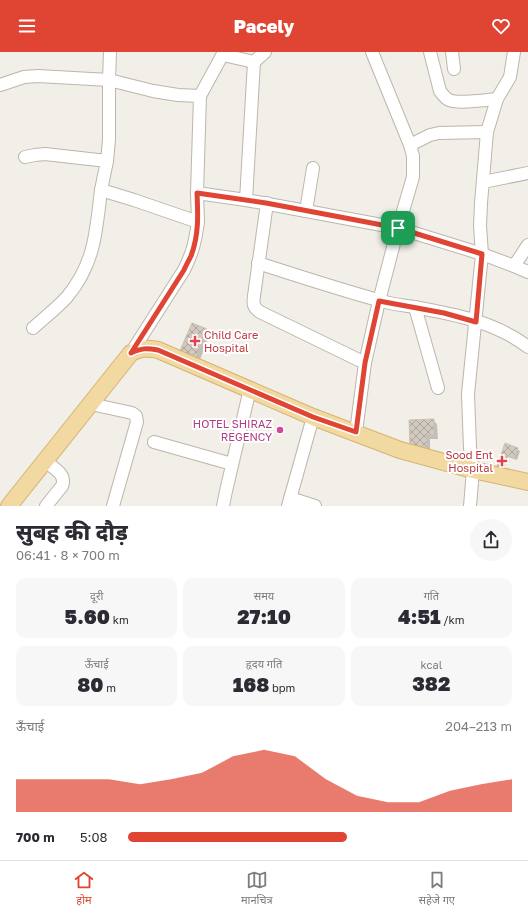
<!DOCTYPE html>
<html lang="hi">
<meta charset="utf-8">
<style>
body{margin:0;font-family:"Golos Text","Noto Sans Devanagari",sans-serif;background:#f7f7f7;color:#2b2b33;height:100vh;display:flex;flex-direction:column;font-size:15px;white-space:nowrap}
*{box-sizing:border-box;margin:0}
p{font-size:13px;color:#7c7c81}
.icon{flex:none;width:22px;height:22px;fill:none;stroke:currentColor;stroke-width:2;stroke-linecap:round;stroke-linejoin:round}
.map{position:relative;height:454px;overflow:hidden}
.panel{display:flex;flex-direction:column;background:#fff;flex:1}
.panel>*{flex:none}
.pin{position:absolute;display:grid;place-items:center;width:34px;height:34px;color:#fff;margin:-17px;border-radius:8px;box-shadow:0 2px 6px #0006}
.round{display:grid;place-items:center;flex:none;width:42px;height:42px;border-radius:21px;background:#f7f7f7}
.overview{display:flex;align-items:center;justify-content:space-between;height:68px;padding:0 16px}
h1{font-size:22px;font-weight:800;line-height:30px}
.stats{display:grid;grid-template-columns:repeat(3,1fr);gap:6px;height:68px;padding:4px 16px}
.stats div{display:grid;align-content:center;border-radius:10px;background:#f7f7f7;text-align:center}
.stats b{font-size:20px;font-weight:800}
.stats small{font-size:11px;font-weight:400}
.stats p{font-size:11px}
.chart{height:112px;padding:8px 16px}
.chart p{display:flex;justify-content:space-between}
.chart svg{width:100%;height:72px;margin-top:4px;fill:#e04432;opacity:.7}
ul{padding:0 16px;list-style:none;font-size:13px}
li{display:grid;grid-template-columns:64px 48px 1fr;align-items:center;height:30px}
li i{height:10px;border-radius:5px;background:#e04432}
header{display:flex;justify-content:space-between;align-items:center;height:52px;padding:0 16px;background:#e04432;color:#fff;font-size:18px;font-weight:800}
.menu{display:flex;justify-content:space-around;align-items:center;height:56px;border-top:1px solid #e1e1e2;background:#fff;font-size:11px;color:#7c7c81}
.menu a{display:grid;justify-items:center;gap:2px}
.menu .selected{color:#e04432}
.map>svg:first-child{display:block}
</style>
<header><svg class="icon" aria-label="menu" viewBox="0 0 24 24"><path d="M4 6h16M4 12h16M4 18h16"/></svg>Pacely<svg class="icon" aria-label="heart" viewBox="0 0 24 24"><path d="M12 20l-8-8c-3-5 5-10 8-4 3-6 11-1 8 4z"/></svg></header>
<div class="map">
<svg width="528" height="454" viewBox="0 0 528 454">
<defs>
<pattern id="building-cross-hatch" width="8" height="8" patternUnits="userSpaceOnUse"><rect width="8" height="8" fill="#d2cabf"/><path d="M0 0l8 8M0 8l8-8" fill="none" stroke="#aca59c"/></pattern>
</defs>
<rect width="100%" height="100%" fill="#f2efe8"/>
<g fill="#0003">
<path d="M206,278L210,282L199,310L184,304Z"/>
<path d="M433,368L437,372L438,387H430V399L416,398Z"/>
<path d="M506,393L517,397L520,399L517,408L508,405L504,417L500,419Z"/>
</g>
<g fill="url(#building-cross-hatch)" stroke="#ccc1b3">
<path d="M192,271L207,277L195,307L179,301Z"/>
<path d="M434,367V383H426L427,396H413L410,395L409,368Z"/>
<path d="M505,391L518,396L514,406L506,403L502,416L509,418L496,417Z"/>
</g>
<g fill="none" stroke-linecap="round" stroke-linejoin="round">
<g stroke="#bcb6ac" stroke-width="14">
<g id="minor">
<path d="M430,0L440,39C443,43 445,46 449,48C457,52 486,48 497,47"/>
<path d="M452,0L454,17"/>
<path d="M514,0L510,25L497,47L487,80L481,151L480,174L482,202L514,214L528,193"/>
<path d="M223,3L254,10L265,0"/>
<path d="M0,33L24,25L38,24L109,28L110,0"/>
<path d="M410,93L430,83L439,81L487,80"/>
<path d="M25,105L35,103L45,102L107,109L101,138L134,148L198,170L197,141L246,148L254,10"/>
<path d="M107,109L109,88V28L153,39L178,43L200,44L224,0"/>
<path d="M483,130L528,121"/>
<path d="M197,141L200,44"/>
<path d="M246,148L306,159L313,116"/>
<path d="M267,151L254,244C253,252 253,255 260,260L365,311L356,380"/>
<path d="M306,159L398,176L482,202L468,342L470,396L473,418L470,454"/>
<path d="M258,211C298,224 338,237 378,248C389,252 402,253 414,255C453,262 496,270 528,295"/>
<path d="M514,214L528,220"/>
<path d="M415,255L438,336"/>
<path d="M33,276C44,266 57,256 67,245C95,211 96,180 101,138"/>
<path d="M131,301L184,218C193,200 195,190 198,170"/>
<path d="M365,311L379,249L398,176L413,125V104L410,93L372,0"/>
<path d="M91,352L132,361L136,364L137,370L113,454"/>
<path d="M154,390L232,412"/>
<path d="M45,409C53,416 67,422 62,434L46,454"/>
<path d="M290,446L315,454"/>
<path d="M223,454L226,439L250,337"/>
<path d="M288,454L313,365"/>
</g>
</g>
<g stroke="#d5b473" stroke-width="18">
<path id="major" d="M9,454L131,301C142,296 146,296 158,298L313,365L400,398L473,418L528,430"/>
</g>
<use href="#minor" stroke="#fff" stroke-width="12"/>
<use href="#major" stroke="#f2d8a1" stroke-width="16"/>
</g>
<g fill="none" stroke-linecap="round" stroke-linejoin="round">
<g stroke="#fff" stroke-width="8">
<path id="route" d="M197,141L266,151L398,176L482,202L476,270L444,261L379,249L365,311L356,380L313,365L158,298C146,296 142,296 131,301L184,218C186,213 189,208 191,204C199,183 198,162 197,141Z"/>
</g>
<use href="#route" stroke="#e04432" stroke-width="5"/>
</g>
<g fill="#e0444e" stroke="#fff" stroke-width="1.5">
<path d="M193 283h4v4h4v4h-4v4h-4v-4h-4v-4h4z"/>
<path d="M500 403h4v4h4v4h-4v4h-4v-4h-4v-4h4z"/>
</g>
<circle fill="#d1479c" stroke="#fff" stroke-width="1.5" cx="280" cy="378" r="4"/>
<g text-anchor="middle" stroke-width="4" stroke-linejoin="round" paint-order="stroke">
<g font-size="11" fill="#be3a42" stroke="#fff" text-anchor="start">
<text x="204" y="287">Child Care<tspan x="204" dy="13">Hospital</tspan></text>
<text x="493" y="407" text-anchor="end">Sood Ent<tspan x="493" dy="13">Hospital</tspan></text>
</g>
<g font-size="11" fill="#b23c85" stroke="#fff" text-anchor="end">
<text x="272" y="376">HOTEL SHIRAZ<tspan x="272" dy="13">REGENCY</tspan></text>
</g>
</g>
</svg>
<div class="pin" style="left:398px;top:176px;background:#1e9e55"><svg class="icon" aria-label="arrive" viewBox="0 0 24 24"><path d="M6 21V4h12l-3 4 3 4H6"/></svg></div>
</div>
<section class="panel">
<div class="overview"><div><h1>सुबह की दौड़</h1><p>06:41 · 8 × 700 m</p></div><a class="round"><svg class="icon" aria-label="share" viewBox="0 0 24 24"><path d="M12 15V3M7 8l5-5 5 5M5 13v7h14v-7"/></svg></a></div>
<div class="stats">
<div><p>दूरी</p><b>5.60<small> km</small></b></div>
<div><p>समय</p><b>27:10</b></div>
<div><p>गति</p><b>4:51<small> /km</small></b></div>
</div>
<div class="stats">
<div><p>ऊँचाई</p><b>80<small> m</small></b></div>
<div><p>हृदय गति</p><b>168<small> bpm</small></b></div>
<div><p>kcal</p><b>382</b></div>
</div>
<div class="chart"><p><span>ऊँचाई</span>204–213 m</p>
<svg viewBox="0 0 160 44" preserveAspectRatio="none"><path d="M0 44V24L10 24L20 24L30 24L40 27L50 24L60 20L70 10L80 6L90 10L100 24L110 34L120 38L130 38L140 31L150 27L160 24V44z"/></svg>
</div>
<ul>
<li><b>700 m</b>5:08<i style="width:57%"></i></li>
</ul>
</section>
<nav class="menu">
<a class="selected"><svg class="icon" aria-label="home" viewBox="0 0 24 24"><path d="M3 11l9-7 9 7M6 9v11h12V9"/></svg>होम</a>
<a><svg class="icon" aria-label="map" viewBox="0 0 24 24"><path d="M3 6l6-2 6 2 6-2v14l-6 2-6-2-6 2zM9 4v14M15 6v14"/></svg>मानचित्र</a>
<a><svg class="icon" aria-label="saved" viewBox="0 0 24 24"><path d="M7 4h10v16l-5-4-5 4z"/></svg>सहेजे गए</a>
</nav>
